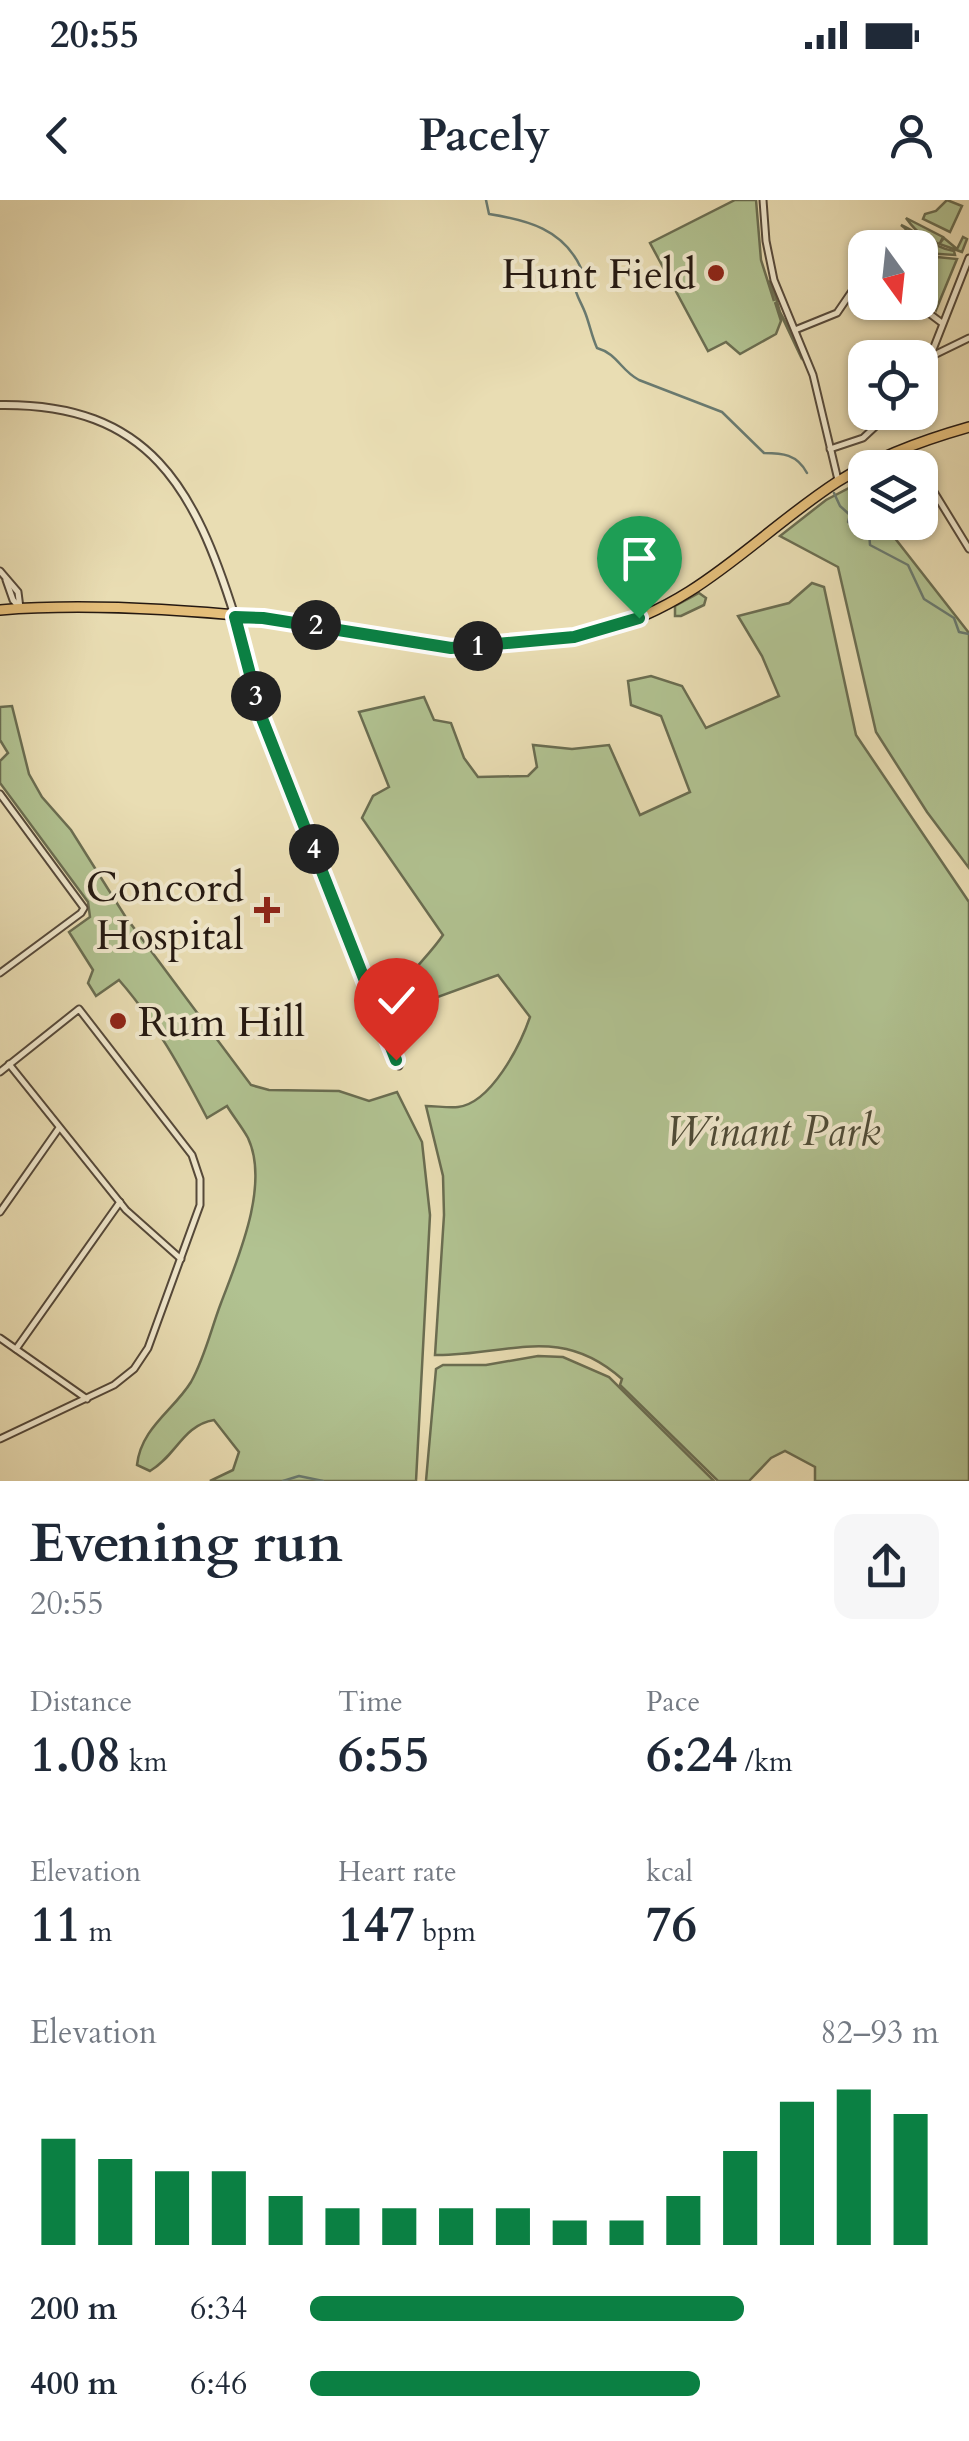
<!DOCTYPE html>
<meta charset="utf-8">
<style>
body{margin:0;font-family:Cardo,serif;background:#f6f6f7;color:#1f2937;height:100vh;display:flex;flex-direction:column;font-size:38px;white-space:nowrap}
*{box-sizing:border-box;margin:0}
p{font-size:32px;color:#747a83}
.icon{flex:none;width:55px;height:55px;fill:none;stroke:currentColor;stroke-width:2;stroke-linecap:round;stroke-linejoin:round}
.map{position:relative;height:1281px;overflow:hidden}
.details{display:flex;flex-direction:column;background:#fff;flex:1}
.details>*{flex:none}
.needle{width:65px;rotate:165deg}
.tools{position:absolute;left:848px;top:30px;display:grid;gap:20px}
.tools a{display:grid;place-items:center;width:90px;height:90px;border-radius:20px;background:#fff;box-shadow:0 2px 8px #0004;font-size:50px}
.pin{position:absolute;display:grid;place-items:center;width:85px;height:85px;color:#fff;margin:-102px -42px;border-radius:50% 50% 50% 0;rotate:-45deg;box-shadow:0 0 10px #0007}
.pin .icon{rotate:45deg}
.km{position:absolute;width:50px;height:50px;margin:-25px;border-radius:50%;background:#222;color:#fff;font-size:28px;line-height:50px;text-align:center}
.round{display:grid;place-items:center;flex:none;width:105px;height:105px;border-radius:20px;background:#f6f6f7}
.overview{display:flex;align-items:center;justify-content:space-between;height:170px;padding:0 30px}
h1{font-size:55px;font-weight:600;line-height:75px}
.figures{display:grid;grid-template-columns:repeat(3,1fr);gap:15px;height:170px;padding:10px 30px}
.figures div{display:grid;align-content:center}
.figures b{font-size:50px;font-weight:600}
.figures small{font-size:28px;font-weight:400}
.figures p{font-size:28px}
.chart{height:280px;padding:20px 30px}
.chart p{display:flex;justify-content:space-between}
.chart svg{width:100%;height:180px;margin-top:10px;stroke:#0b8043;stroke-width:6}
ul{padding:0 30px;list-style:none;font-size:32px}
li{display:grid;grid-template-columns:160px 120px 1fr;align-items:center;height:75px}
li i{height:25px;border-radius:12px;background:#0b8043}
.status{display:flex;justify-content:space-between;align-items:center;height:70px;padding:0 50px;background:#fff;direction:ltr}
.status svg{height:28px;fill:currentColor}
header{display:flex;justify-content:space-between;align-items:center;height:130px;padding:0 30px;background:#fff;font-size:45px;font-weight:600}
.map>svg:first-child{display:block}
</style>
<div class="status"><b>20:55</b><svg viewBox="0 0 49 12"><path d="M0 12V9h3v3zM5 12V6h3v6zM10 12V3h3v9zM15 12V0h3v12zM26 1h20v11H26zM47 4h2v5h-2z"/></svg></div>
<header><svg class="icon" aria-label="back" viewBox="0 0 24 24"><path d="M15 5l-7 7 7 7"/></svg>Pacely<svg class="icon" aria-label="person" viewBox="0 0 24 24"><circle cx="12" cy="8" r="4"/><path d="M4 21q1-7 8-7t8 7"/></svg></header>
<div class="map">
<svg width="969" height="1281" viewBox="0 0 969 1281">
<rect width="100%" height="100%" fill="#e9ddb3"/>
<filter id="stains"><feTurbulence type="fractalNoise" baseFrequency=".002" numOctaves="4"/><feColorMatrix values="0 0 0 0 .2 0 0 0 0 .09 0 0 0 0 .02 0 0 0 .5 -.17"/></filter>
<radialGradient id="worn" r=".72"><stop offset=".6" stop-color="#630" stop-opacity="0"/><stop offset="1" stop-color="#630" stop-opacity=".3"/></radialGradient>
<g fill="#b1c291" stroke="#6a6d51" stroke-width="2.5">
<path d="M735,0H756L761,60L774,101L769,82L771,81L780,112L802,153L801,157L775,102L781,121L776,134L740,154L726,142L708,151L650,43Z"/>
<path d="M947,0L962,6L950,32L923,19L925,14L936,11Z"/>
<path d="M906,18L943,37L940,43L944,38L957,49L963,37L967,39L962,52C936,42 923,42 906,18Z"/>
<path d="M901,25C921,34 932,47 954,51L955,55L923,53L920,48L899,44L906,29Z"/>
<path d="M937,57L957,59L936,110L920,79V66Z"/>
<path d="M853,286L865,305V322L883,323L969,433V668L927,612L876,532L838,367L780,336L826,300Z"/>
<path d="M812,383L824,387L856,535L969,702V1281H815V1267L785,1251L771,1258L749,1281H718L620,1185L622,1179C559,1123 508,1156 435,1155L444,1015L443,976L426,906C436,906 448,908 458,907C491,903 520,846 530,817L498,775L432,799L402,831L393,834C381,792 421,768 443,735L362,618L373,596L389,587L359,512L424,497L434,520L451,523L464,558L478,577L528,576L537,567L533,545L572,549L609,545L640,615L690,592L661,516L631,505L628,481L651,476L682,486L706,528L779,496L762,456L738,416L789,403Z"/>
<path d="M699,393L706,398L704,405L681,416H675V406Z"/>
<path d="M12,506L29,574L42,597L71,630L125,716L251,885L269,890L339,891L369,901L397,892L422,942L430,1015L416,1281H210L233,1270L239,1252L214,1220C183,1225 176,1256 150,1271L137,1265C141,1228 173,1211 191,1182C205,1157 211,1129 221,1103C238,1058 270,985 248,938C242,927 233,916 227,906L207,918C182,870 155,821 119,780L96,796L88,783L93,770L69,732L90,717L88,702L0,583V561L8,553L0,540V507Z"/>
<path d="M538,1156L563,1157L609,1177L714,1281H426L436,1169L443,1165H486Z"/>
</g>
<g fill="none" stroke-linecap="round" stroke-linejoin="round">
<g stroke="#697a70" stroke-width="2.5">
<path d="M486,0L489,14C527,20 563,29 581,68C568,89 579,95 586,115C590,126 592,137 597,148C618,154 620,170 639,180L722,212L764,253C782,253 797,254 807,273"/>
<path d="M834,293L840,306L850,315L848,322L869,331L870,345L908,365L924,399L954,418L959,432L969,434"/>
<path d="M283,1281L299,1276L323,1281"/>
</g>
<g stroke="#55493a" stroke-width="9">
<g id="minor">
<path d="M763,0L766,41L774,80L813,175L838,280"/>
<path d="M914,102L942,123"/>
<path d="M795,130L837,113L865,72"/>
<path d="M930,157L969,58"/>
<path d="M920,174L930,157L969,138"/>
<path d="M830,249L863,238L891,212"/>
<path d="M909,249L919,268"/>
<path d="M920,269L969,349"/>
<path d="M0,371L18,392L20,408"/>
<path d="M6,380L13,400L20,408"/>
<path d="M235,417L261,516L399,866"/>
<path d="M0,594L84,708L81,713L0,773"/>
<path d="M9,864L126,1010L181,1059"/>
<path d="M0,872L79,809L192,955L200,979V1005L148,1148L134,1169L114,1185L0,1239"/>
<path d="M0,1012L59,928"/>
<path d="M0,1138L87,1199"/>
<path d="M16,1149L120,1002"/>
</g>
</g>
<g stroke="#55493a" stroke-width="10">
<path id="tertiary" d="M0,205C150,203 195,289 235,417"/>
</g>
<g stroke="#241811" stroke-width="12">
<path id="primary" d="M0,410C87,403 178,409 265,418C323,424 379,440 436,447C481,451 558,442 602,430C699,405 757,334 837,282C878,256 923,240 969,227"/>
</g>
<use href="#minor" stroke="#f1e9ce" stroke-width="5"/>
<use href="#tertiary" stroke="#f1e9ce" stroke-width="6"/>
<use href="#primary" stroke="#e4be7a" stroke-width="9"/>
</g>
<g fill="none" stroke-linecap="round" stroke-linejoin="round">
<g stroke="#fff" stroke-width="20">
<path id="route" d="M396,860L261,516L235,417L263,418L451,448L574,437L639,418"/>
</g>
<use href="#route" stroke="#0b8043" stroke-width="12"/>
</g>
<g fill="#8f2418" stroke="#f1e9ce" stroke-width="4">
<circle cx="716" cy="73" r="10"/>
<path d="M262 695h10v10h10v10h-10v10h-10v-10h-10v-10h10z"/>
<circle cx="118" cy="821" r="10"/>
</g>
<g text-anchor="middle" stroke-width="8" stroke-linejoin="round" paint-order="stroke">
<g font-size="42" fill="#241811" stroke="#f1e9ce" text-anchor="end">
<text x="696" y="88">Hunt Field</text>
<text x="244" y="701">Concord<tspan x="244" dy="48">Hospital</tspan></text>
<text x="138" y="836" text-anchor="start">Rum Hill</text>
</g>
<g font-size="42" font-style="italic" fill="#4e4b37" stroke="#f1e9ce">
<text x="773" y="945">Winant Park</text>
</g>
</g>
<rect width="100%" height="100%" filter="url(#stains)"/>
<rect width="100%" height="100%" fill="url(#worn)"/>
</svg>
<div class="tools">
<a><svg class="needle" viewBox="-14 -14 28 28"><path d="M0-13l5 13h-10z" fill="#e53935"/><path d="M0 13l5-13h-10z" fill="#747a83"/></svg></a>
<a><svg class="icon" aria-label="locate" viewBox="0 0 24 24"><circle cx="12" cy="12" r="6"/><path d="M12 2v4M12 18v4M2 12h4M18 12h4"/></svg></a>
<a><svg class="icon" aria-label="layers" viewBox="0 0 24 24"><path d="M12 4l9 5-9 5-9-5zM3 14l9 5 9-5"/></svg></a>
</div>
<div class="pin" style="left:639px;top:418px;background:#1e9e55"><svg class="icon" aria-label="arrive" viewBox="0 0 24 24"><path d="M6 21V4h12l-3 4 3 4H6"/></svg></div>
<div class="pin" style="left:396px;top:860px;background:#d93025"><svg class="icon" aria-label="check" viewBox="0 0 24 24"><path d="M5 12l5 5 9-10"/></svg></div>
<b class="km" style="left:478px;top:446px">1</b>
<b class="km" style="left:316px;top:425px">2</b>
<b class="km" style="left:256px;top:496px">3</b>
<b class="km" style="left:314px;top:649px">4</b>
</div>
<section class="details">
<div class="overview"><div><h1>Evening run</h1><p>20:55</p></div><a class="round"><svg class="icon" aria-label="share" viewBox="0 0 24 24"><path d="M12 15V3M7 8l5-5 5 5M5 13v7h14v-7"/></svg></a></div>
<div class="figures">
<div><p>Distance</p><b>1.08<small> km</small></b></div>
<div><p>Time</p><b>6:55</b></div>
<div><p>Pace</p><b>6:24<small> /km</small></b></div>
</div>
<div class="figures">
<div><p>Elevation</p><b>11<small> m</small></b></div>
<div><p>Heart rate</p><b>147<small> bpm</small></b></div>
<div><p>kcal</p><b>76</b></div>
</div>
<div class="chart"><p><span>Elevation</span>82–93 m</p>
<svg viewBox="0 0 160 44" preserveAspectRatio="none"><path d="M5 44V18M15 44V23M25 44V26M35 44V26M45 44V32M55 44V35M65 44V35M75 44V35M85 44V35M95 44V38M105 44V38M115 44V32M125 44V21M135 44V9M145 44V6M155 44V12"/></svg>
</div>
<ul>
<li><b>200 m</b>6:34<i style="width:69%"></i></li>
<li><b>400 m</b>6:46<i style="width:62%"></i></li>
</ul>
</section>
